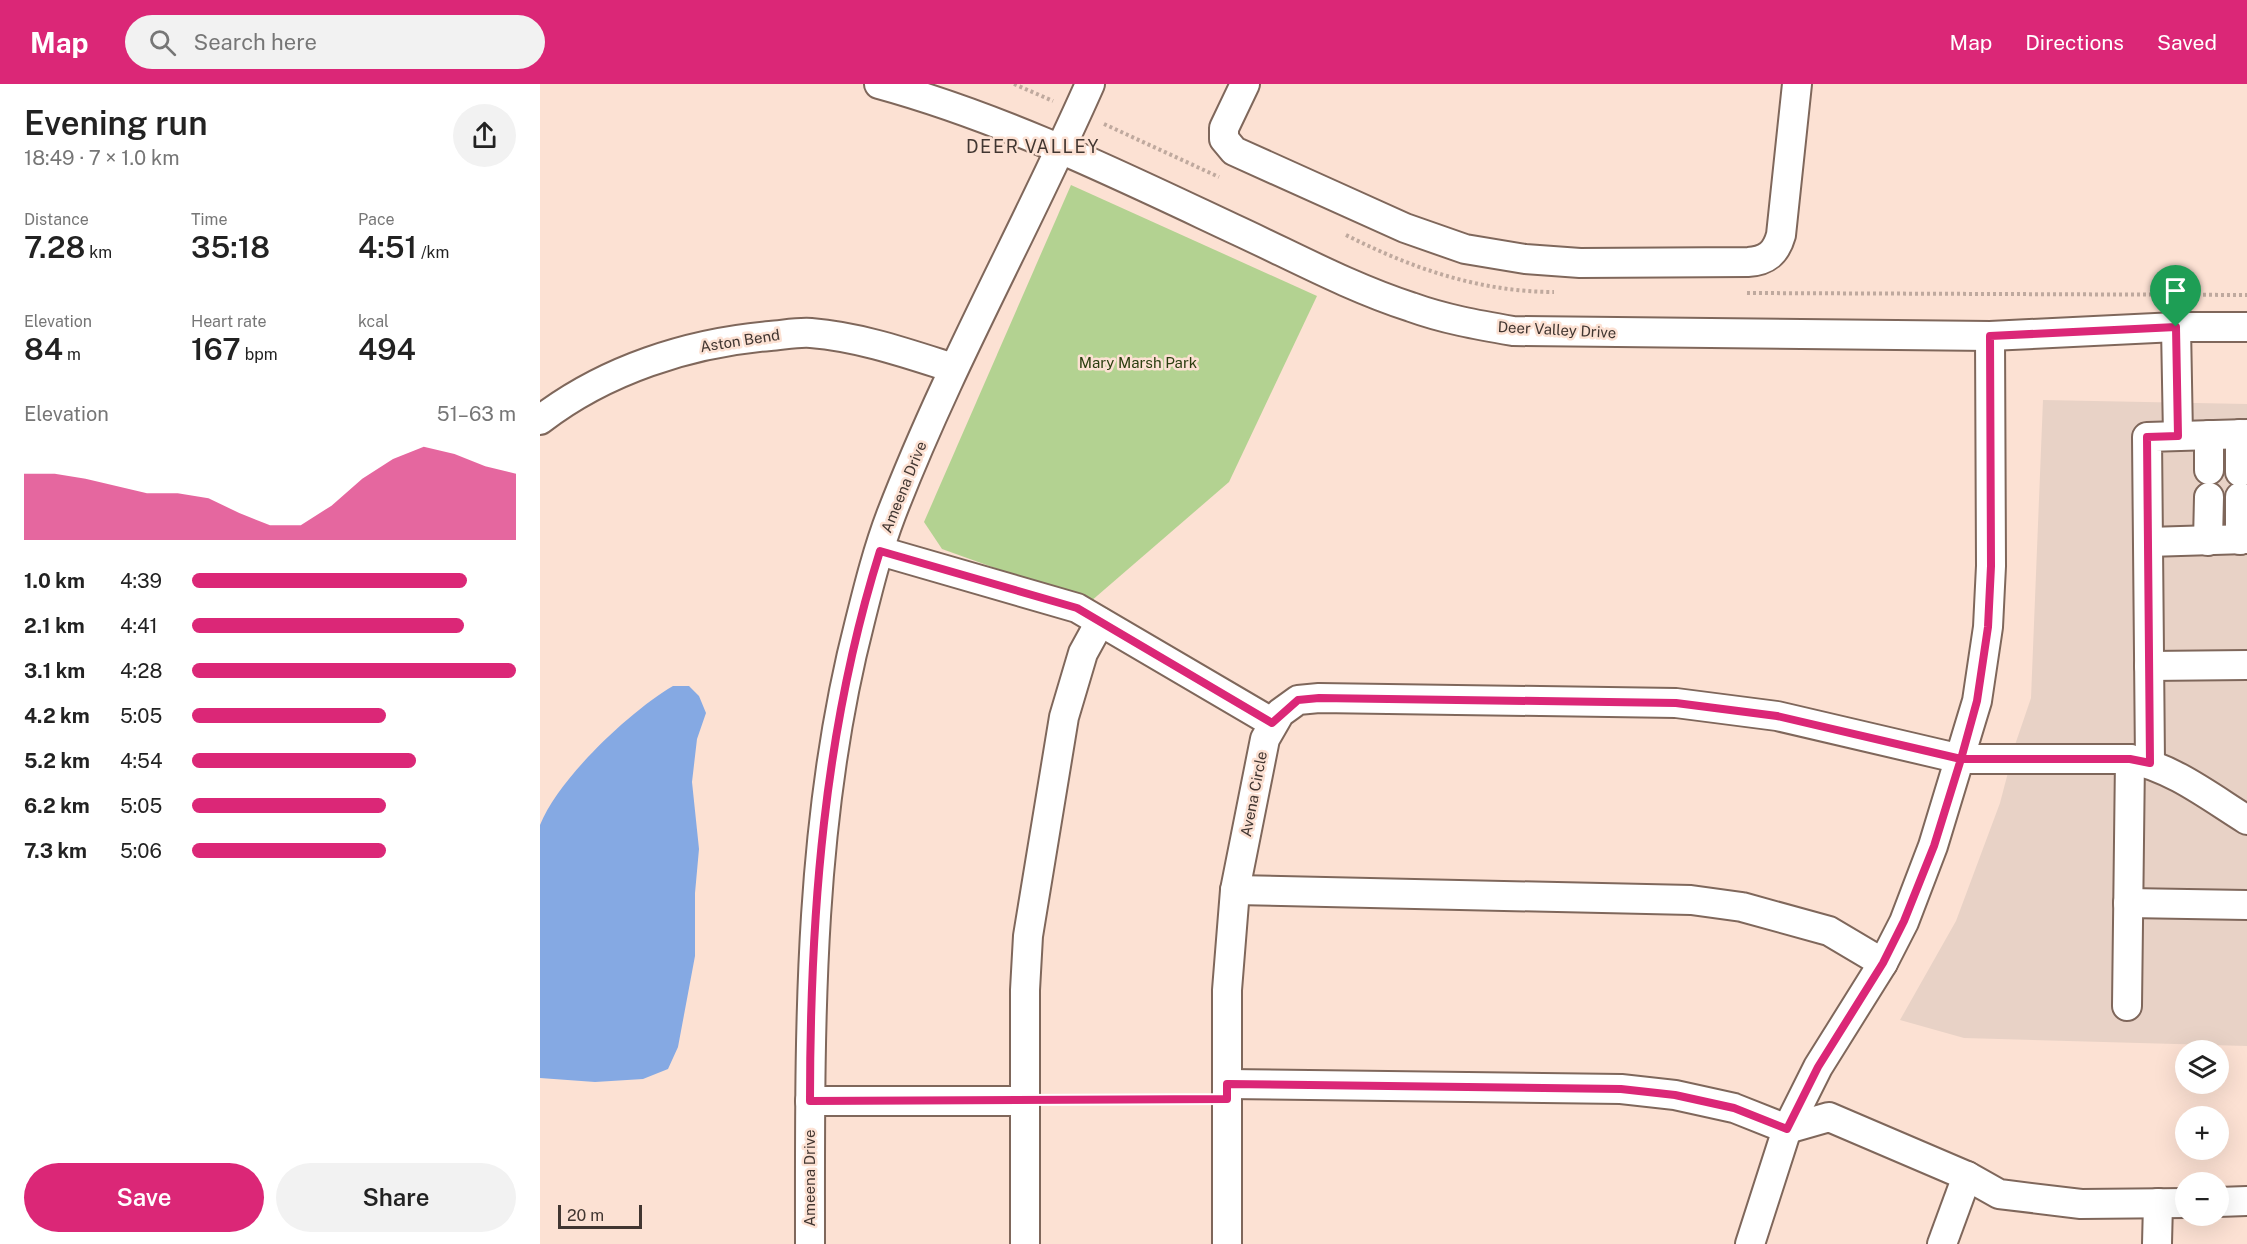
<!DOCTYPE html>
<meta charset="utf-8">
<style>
body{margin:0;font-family:"Public Sans",sans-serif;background:#f2f2f2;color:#222;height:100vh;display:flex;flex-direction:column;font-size:22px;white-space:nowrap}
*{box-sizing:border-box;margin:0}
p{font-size:20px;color:#767676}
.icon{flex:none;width:33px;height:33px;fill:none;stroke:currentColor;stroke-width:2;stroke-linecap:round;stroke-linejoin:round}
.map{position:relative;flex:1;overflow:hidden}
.details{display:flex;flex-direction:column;background:#fff;width:540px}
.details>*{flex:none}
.tools{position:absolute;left:1635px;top:956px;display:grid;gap:12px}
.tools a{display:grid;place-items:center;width:54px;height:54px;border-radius:50%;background:#fff;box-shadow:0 6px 24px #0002;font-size:30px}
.scale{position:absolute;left:18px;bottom:15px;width:84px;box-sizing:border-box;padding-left:6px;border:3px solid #413631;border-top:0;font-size:16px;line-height:21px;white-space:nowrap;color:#413631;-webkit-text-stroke:4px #fce1d3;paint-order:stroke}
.pin{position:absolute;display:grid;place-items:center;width:51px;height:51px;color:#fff;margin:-62px -26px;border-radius:50% 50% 50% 0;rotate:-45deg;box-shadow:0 0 6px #0007}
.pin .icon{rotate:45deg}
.round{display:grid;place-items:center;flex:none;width:63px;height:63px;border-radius:32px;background:#f2f2f2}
.summary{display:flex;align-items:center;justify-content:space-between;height:102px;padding:0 24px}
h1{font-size:33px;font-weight:600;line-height:45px}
.stats{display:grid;grid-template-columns:repeat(3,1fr);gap:9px;height:102px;padding:6px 24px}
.stats div{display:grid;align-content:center}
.stats b{font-size:30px;font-weight:600}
.stats small{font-size:16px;font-weight:400}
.stats p{font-size:16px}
.chart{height:168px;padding:12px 24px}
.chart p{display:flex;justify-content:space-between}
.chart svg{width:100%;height:108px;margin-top:6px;fill:#db2777;opacity:.7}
.action{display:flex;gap:12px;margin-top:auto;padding:12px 24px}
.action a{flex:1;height:69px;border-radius:36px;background:#db2777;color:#fff;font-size:24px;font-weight:600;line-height:69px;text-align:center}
.action a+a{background:#f2f2f2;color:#222}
ul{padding:0 24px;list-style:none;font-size:20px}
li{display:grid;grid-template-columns:96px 72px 1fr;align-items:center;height:45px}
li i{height:15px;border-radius:8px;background:#db2777}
header{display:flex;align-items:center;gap:36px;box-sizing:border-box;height:84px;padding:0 30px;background:#db2777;color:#fff}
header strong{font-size:28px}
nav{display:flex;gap:33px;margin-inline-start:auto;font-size:21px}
.search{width:420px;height:54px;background:#f2f2f2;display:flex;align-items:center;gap:15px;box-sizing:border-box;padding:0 21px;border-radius:33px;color:#767676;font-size:22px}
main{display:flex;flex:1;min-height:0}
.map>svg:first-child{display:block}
</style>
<header>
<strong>Map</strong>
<div class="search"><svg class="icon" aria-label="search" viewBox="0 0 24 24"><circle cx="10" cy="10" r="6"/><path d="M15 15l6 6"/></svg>Search here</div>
<nav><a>Map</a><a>Directions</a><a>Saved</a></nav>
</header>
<main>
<section class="details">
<div class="summary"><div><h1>Evening run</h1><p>18:49 · 7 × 1.0 km</p></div><a class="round"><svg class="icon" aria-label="share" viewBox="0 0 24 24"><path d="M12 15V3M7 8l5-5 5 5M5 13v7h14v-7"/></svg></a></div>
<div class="stats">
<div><p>Distance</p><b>7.28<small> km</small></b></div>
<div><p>Time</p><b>35:18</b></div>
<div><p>Pace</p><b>4:51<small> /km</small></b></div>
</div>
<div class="stats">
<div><p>Elevation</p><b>84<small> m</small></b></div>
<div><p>Heart rate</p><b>167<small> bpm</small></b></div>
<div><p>kcal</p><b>494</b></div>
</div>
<div class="chart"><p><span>Elevation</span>51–63 m</p>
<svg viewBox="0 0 160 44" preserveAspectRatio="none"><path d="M0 44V17L10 17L20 19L30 22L40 25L50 25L60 27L70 33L80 38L90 38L100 30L110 19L120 11L130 6L140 9L150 14L160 17V44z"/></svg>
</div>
<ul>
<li><b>1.0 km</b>4:39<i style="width:85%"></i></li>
<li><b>2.1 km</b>4:41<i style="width:84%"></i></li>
<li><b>3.1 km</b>4:28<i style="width:100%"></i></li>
<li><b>4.2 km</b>5:05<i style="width:60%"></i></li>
<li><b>5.2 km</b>4:54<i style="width:69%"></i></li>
<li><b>6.2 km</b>5:05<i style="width:60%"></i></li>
<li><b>7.3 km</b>5:06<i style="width:60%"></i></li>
</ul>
<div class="action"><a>Save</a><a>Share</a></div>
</section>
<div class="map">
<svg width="1707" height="1160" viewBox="0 0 1707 1160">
<rect width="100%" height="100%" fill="#fce1d3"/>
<path fill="#e8d2c6" d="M1503,316L1707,320V962L1424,954L1360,936L1416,837L1460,719L1476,658L1491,614Z"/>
<path fill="#b3d291" d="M531,101L777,212L689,398L550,518L402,465L384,438Z"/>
<path fill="#85a9e3" d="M133,602H149L159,612L166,629L157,655L152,698L159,765L155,809V872L138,963L128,985L103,995L55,998L0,994V741C19,694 89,628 133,602Z"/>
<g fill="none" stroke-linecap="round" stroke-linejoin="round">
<g stroke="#7f675b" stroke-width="32">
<g id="minor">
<path d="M339,0C463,34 577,90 692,144C751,171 809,203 871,223C904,235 938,241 973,247L1450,252L1636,243H1707"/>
<path d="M705,0L684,44V55L694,67L865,144L925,165L985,175L1040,179L1208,178C1227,177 1236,169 1241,151L1257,0"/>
<path d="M1636,243L1638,352"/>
<path d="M0,336C65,286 148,259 230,252C243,251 258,248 271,249C320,253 366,269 413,284"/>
<path d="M1700,350V388"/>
<path d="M1669,386V351"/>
<path d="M1700,456V413"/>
<path d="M1668,457L1669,413"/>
<path d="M1608,458L1707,455"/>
<path d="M340,467L537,524L733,639"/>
<path d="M1609,582L1707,581"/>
<path d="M1610,679L1607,353L1707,350"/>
<path d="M695,806L1151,816L1202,823L1289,847L1343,879"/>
<path d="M1588,819L1707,821"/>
<path d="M1587,922L1590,675"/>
<path d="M688,1000L1081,1005L1135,1011L1194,1024L1247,1045L1289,1033L1427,1092L1459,1110L1541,1120L1646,1119"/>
<path d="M270,1017H485"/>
<path d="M1678,1118L1707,1117"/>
<path d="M270,1160C270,951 267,741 320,537C329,501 338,465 351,431C408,283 486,145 550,0"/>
<path d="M485,1160V906L488,852L524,633L543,569L560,538"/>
<path d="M687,1160V906L695,806L725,655L740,629L758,616L779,614L1136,619L1237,632L1421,675H1590C1633,684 1670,713 1707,736"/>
<path d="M1210,1160L1247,1045L1278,983L1343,879L1364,838L1393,762L1437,617L1448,543L1451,482L1450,252"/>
<path d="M1402,1160L1427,1092"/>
<path d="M1617,1160L1618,1119"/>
</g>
</g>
<g stroke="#bfa99e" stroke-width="4" stroke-dasharray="3 3" stroke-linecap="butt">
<path d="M474,0L513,17"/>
<path d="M564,40L679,93"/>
<path d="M806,151C871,184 940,208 1014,208"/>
<path d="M1207,209L1707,211"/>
<path d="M512,1016H661"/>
</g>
<use href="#minor" stroke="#fff" stroke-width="28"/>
</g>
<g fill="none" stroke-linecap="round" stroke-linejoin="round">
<g stroke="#fff" stroke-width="12">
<path id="route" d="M1636,243L1450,252L1451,482L1448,543L1437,617L1421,675L1237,632L1136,619L779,614L758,616L732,639L537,524L340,467C284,645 270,831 270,1017L687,1015V1000L1081,1005L1135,1011L1194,1024L1247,1045L1278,983L1343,879L1364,837L1394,762L1421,675H1590L1610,679L1607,353L1638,352L1636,243"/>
</g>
<use href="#route" stroke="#db2777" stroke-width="8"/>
</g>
<g text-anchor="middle" stroke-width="5" stroke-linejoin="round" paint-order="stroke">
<g font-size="15" fill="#413631" stroke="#fce1d3">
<text transform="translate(1017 246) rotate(3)" y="5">Deer Valley Drive</text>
<text transform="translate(200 257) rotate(-9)" y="5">Aston Bend</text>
<text transform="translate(364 403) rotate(-68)" y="5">Ameena Drive</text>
<text transform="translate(714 710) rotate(-79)" y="5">Avena Circle</text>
<text transform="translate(270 1094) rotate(-90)" y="5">Ameena Drive</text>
</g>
<g font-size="15" fill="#2b3e10" stroke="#fce1d3">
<text x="598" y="284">Mary Marsh Park</text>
</g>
<g font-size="18" letter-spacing="1.5" fill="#413631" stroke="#fce1d3">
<text x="493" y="69">DEER VALLEY</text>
</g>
</g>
</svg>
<div class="tools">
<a><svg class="icon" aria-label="layers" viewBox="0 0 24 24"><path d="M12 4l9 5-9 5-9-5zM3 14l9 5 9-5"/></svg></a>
<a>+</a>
<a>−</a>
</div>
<div class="scale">20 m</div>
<div class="pin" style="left:1636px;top:243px;background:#1e9e55"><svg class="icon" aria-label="arrive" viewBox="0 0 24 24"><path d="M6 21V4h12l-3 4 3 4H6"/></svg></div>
</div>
</main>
